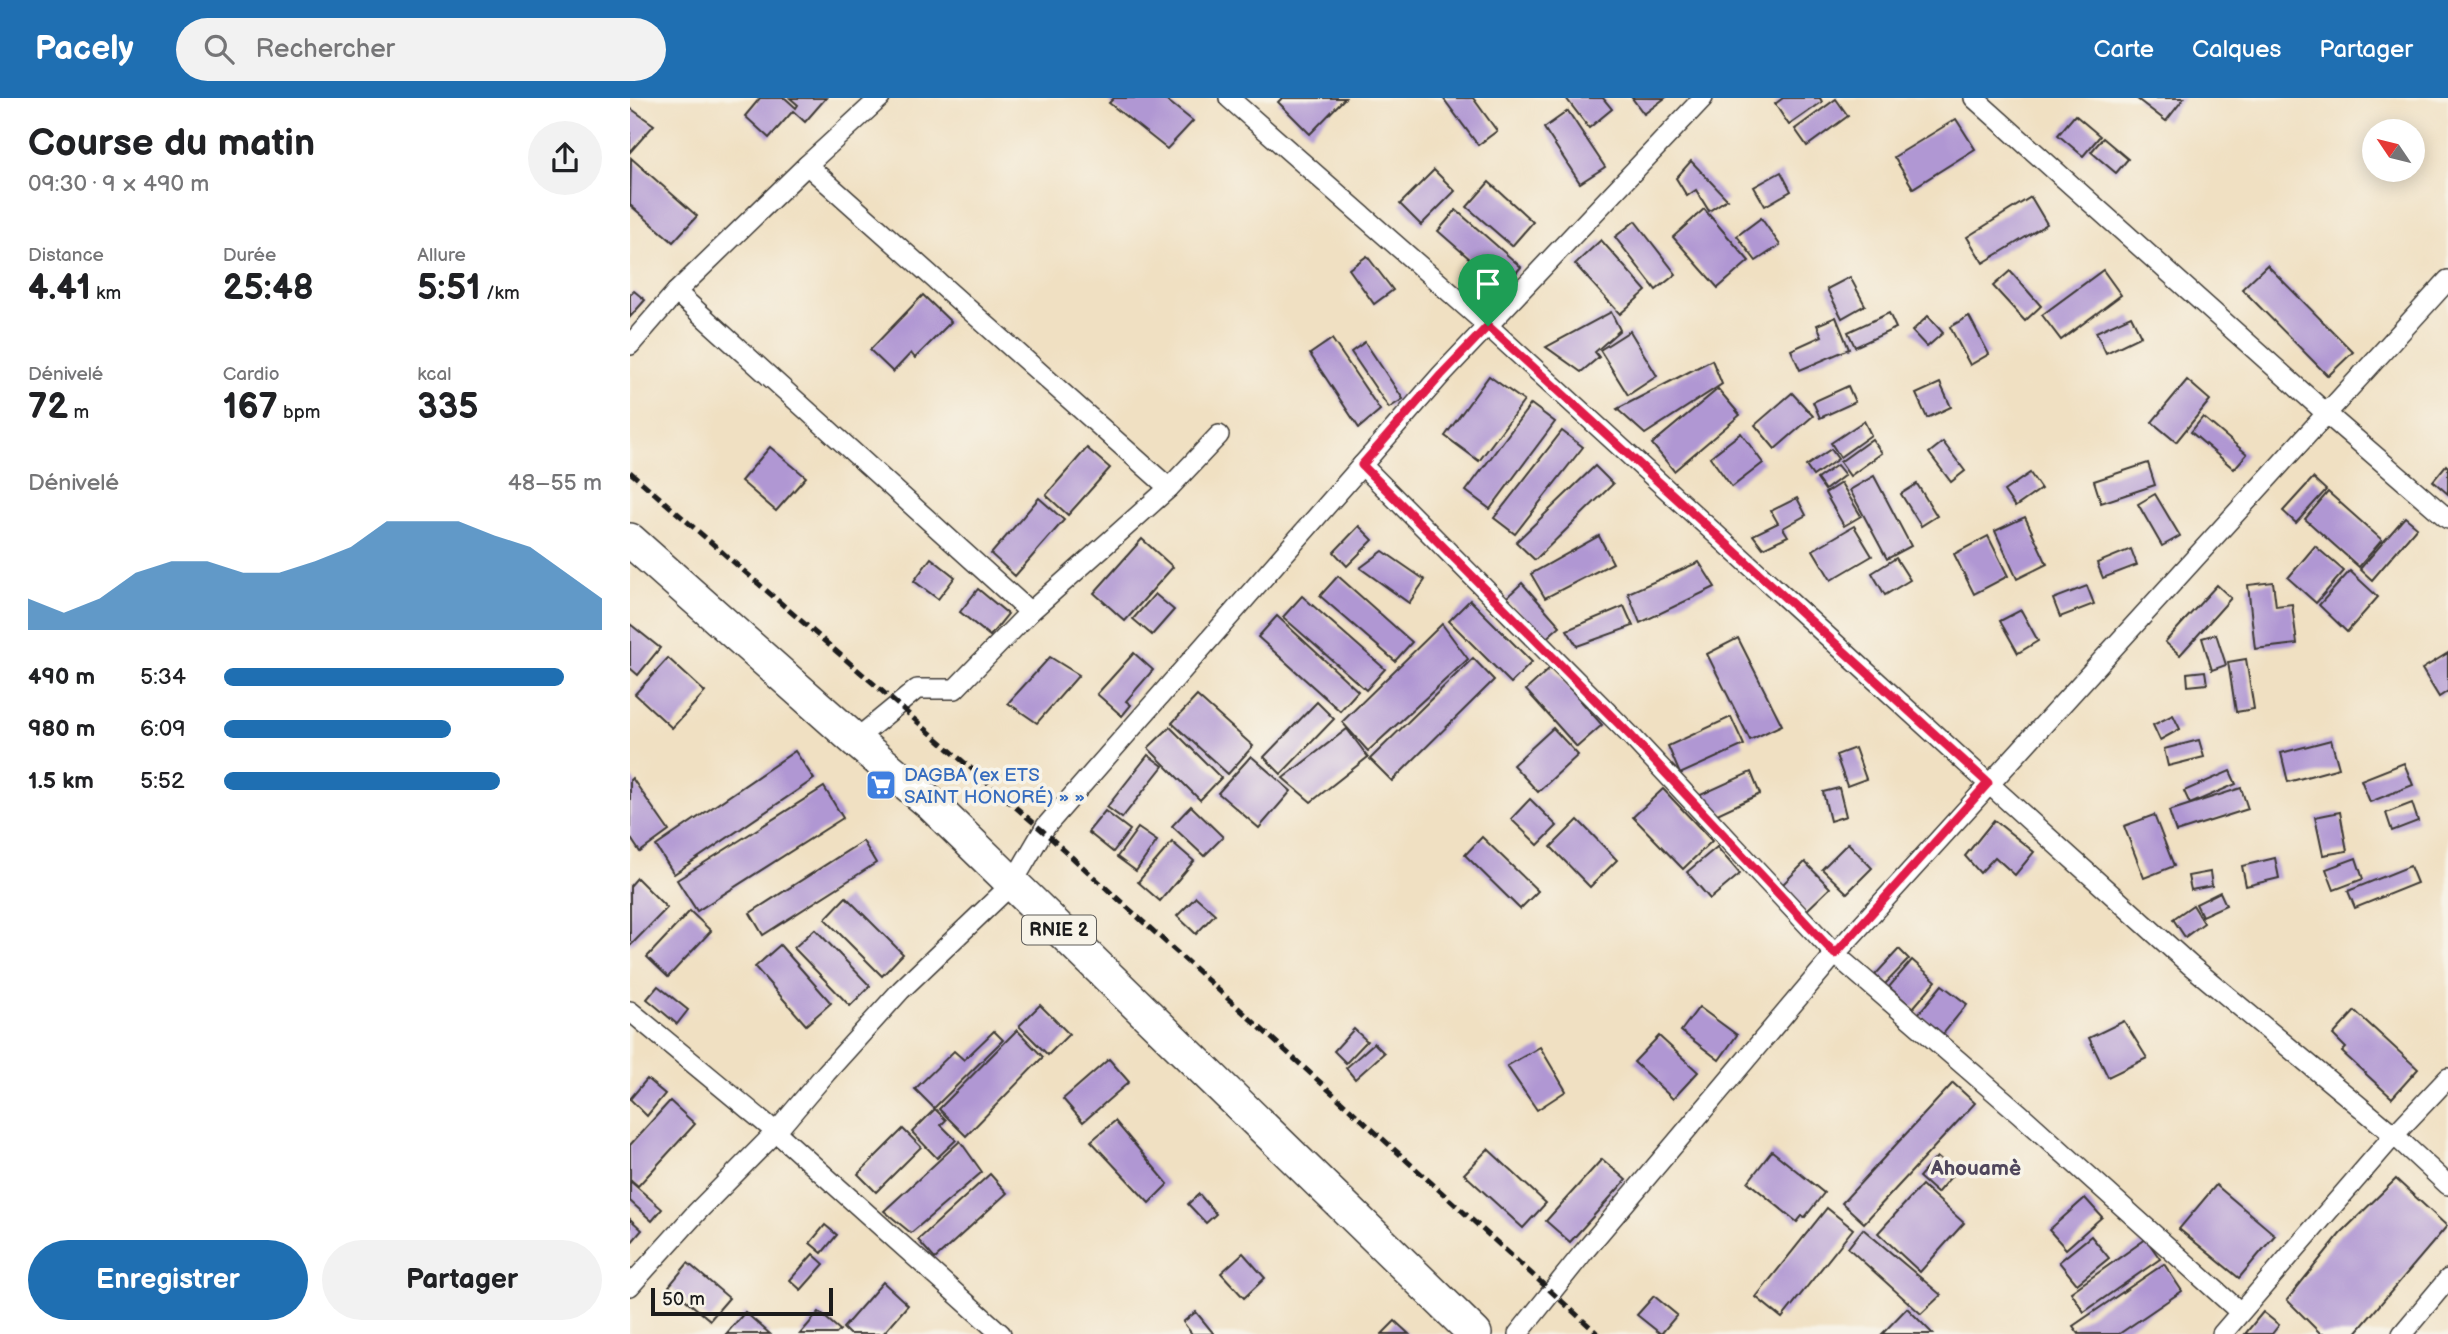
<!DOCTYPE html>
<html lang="fr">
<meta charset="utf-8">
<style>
body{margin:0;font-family:"Balsamiq Sans",sans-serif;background:#f2f2f2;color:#202124;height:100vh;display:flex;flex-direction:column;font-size:26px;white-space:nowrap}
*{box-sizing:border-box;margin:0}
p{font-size:23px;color:#757577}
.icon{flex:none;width:38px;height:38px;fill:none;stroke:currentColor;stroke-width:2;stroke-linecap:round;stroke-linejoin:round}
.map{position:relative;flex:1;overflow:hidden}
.panel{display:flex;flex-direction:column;background:#fff;width:630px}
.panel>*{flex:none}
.needle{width:46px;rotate:305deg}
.fabs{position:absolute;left:1732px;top:21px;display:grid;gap:14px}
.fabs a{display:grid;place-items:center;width:63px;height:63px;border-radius:50%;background:#fff;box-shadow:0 4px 18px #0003;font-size:35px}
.scale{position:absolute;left:21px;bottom:18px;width:182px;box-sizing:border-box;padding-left:7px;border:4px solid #1c1c1c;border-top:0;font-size:19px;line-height:24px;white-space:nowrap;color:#1c1c1c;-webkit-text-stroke:5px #f7f3e8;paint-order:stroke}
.pin{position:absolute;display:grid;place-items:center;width:60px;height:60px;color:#fff;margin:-72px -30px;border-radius:50% 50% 50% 0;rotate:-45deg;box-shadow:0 0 7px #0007}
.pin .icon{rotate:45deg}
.round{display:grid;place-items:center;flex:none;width:74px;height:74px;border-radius:37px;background:#f2f2f2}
.head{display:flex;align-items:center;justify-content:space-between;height:119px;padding:0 28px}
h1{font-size:38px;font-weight:800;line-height:52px}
.figures{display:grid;grid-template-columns:repeat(3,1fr);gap:10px;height:119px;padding:7px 28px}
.figures div{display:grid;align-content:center}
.figures b{font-size:35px;font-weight:800}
.figures small{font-size:19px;font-weight:400}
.figures p{font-size:19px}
.chart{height:196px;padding:14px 28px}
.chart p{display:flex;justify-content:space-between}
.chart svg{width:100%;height:126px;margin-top:7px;fill:#1f6fb2;opacity:.7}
.action{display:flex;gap:14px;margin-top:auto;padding:14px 28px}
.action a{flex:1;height:80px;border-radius:42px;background:#1f6fb2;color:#fff;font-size:28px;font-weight:800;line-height:80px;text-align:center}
.action a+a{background:#f2f2f2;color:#202124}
ul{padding:0 28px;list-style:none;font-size:23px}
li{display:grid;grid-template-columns:112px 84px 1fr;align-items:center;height:52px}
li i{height:18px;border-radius:9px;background:#1f6fb2}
header{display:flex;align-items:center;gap:42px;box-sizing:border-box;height:98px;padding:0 35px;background:#1f6fb2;color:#fff}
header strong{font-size:33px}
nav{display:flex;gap:38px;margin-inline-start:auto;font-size:24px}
.search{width:490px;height:63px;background:#f2f2f2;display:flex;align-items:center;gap:18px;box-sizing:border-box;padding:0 24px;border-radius:38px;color:#757577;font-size:26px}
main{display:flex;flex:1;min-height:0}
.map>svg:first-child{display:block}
</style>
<header>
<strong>Pacely</strong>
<div class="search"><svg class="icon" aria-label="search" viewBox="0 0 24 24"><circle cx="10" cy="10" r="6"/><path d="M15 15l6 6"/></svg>Rechercher</div>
<nav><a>Carte</a><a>Calques</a><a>Partager</a></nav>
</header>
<main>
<section class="panel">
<div class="head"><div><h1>Course du matin</h1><p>09:30 · 9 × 490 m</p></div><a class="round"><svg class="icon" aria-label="share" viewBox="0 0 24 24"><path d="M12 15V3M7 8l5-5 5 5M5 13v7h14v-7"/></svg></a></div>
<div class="figures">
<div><p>Distance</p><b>4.41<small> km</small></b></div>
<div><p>Durée</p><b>25:48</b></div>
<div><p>Allure</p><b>5:51<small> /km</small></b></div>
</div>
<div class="figures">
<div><p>Dénivelé</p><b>72<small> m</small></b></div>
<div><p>Cardio</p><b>167<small> bpm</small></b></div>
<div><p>kcal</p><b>335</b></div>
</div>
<div class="chart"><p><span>Dénivelé</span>48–55 m</p>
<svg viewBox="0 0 160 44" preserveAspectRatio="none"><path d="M0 44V33L10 38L20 33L30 24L40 20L50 20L60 24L70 24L80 20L90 15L100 6L110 6L120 6L130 11L140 15L150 24L160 33V44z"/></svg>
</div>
<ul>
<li><b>490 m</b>5:34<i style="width:90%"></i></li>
<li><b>980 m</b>6:09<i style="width:60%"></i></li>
<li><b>1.5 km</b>5:52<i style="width:73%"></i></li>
</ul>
<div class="action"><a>Enregistrer</a><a>Partager</a></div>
</section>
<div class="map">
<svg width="1818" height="1236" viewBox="0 0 1818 1236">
<rect width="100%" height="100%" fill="#f7f3e8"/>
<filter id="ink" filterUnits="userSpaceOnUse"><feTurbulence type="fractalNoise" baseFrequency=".0143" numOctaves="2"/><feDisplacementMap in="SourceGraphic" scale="14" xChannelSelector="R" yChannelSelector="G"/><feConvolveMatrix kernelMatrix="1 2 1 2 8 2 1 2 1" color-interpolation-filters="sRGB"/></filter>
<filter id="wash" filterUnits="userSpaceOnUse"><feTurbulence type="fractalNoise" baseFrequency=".00686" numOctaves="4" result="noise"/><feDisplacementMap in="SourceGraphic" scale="28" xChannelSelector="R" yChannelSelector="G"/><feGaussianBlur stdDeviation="1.57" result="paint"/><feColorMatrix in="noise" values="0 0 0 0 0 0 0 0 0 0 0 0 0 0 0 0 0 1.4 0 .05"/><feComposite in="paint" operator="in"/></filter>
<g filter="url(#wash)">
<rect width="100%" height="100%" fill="#f0e0c2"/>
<g id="blocks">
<g fill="#b097d3">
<path d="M130,0H155L166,10L168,7L160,0H196L175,24L163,13L139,40L115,18Z"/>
<path d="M484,0H534L563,23L537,51L479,5Z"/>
<path d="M652,0H715L680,36L648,4Z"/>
<path d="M813,0H843L867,33L848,47Z"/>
<path d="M936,0H973L982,11L959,30Z"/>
<path d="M1002,0H1035L1014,16Z"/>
<path d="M1153,0H1190L1192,4L1159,27L1145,6Z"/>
<path d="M1506,0H1554L1536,23Z"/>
<path d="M1206,1L1218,18L1177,48L1165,31Z"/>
<path d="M0,10L24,27L0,54Z"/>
<path d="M938,13L975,69L950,85L914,30Z"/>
<path d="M1445,17L1470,38L1453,58L1428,37Z"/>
<path d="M1326,21L1345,51L1283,90L1264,59Z"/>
<path d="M1473,40L1498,61L1486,75L1461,54Z"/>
<path d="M1,60L67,118L43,144L0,107Z"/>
<path d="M1061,63L1097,101L1079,113L1066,92L1057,98L1046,80Z"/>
<path d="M804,72L825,93L791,127L770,106Z"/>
<path d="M1151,74L1161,93L1135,108L1124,89Z"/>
<path d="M859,84L903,124L882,148L837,109Z"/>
<path d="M1401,99L1417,126L1353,165L1337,139Z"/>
<path d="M1074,111L1119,163L1088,190L1043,139Z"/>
<path d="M826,112L891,169L873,190L808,133Z"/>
<path d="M1131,120L1150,147L1126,163L1107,138Z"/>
<path d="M1005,123L1046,176L1026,192L985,139Z"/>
<path d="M971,142L1016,193L990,216L945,166Z"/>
<path d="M737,158L763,192L744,206L719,171Z"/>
<path d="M1637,167L1723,254L1698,278L1612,191Z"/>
<path d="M1473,172L1491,197L1431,242L1412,217Z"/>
<path d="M1380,173L1411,208L1395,223L1363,188Z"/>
<path d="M1220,179L1235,207L1212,220L1197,191Z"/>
<path d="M4,193L15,202L0,219V197Z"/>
<path d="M293,197L321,224L285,260L281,255L263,274L240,252Z"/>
<path d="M981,214L990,232L965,254L969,259L951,274L916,249Z"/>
<path d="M1259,215L1266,230L1225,249L1218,234Z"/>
<path d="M1298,218L1313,235L1297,249L1282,233Z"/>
<path d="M1339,218L1359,256L1340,267L1320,229Z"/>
<path d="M1501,218L1511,238L1476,255L1466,234Z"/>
<path d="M1206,219L1219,251L1170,272L1161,252L1192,238L1187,227Z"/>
<path d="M1000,233L1027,278L998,297L970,252Z"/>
<path d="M702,241L750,312L729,330L680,256Z"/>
<path d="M735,244L773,301L759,310L721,254Z"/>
<path d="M1082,262L1092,286L1015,336L987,311Z"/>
<path d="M859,278L894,303L849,363L815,338Z"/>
<path d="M1557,282L1580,302L1546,344L1522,324Z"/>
<path d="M1310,285L1321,309L1297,320L1286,296Z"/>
<path d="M1218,288L1225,304L1190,320L1183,304Z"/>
<path d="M1088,291L1110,317L1044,373L1022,346Z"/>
<path d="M1162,295L1183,318L1145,351L1125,327Z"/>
<path d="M901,306L925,324L860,411L836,393Z"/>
<path d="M1573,319L1617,356L1604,371L1561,334Z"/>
<path d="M1234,323L1241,337L1210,359L1201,345Z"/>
<path d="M932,333L953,349L885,436L864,420Z"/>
<path d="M1111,335L1133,365L1102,389L1080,359Z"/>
<path d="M1242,341L1252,355L1220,378L1210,364Z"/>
<path d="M1313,344L1335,373L1321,384L1299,355Z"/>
<path d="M140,349L176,379L146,413L111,383Z"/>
<path d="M457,350L480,370L438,417L416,397Z"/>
<path d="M1201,351L1208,361L1183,378L1176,368Z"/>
<path d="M1518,365L1525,387L1471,405L1464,383Z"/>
<path d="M1207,367L1215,377L1195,392L1187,381Z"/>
<path d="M1816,367L1818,369V396L1803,383Z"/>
<path d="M965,368L983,386L905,462L886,444Z"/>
<path d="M1400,375L1411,391L1385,409L1374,393Z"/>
<path d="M1244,378L1281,448L1257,461L1220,392Z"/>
<path d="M1683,380L1696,392L1666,425L1653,413Z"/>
<path d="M1211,385L1231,418L1214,428L1195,395Z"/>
<path d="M1287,386L1307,418L1291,428L1271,396Z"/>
<path d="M1698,394L1752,442L1729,469L1675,421Z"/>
<path d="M1525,396L1550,438L1532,448L1508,406Z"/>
<path d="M409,400L434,422L385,478L361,456Z"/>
<path d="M1167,400L1176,417L1153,430L1158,438L1133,450L1123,437L1148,425L1141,413Z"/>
<path d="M1395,419L1417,466L1387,481L1365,433Z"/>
<path d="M1775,419L1787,429L1742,482L1730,471Z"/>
<path d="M729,428L743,442L717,468L704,454Z"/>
<path d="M1224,428L1242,458L1201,482L1183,452Z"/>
<path d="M969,438L983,465L915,500L901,476Z"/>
<path d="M1358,438L1378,478L1344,496L1324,456Z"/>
<path d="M512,441L543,469L495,523L464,495Z"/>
<path d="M1685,448L1714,473L1686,505L1658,480Z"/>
<path d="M1501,451L1507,467L1473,480L1467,465Z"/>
<path d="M753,453L795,482L779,505L730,470Z"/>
<path d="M301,460L325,479L308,501L284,483Z"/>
<path d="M1266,460L1280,482L1255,497L1242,475Z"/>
<path d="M1069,464L1085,489L1010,525L998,495Z"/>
<path d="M1720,473L1748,499L1717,534L1689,507Z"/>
<path d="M708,478L782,544L765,563L690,498Z"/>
<path d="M1643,484L1646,508L1662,506L1667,546L1625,551L1618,487Z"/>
<path d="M892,485L930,528L914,542L876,500Z"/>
<path d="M1587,487L1601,500L1550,557L1535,544Z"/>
<path d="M1457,488L1464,506L1430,519L1423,501Z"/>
<path d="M348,491L378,516L360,538L330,514Z"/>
<path d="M525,496L544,512L522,537L503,521Z"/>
<path d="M672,498L755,571L736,592L653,519Z"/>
<path d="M840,502L902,564L881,585L819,523Z"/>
<path d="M994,508L1003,528L947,548L937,532Z"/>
<path d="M1391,512L1408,543L1388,555L1370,523Z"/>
<path d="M647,518L728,593L710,613L628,539Z"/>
<path d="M0,526L30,550L8,577L0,570Z"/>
<path d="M812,526L838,561L738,653L712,624Z"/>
<path d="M1586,536L1596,567L1582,572L1572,540Z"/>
<path d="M1108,540L1152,627L1120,642L1077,556Z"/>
<path d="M504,555L523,572L496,603L501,607L492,618L467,596Z"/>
<path d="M1818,555V593L1809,599L1792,571Z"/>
<path d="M420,559L449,577L407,625L378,605Z"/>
<path d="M38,560L75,594L42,630L5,596Z"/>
<path d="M843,560L864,582L762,683L740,661Z"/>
<path d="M1616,561L1624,611L1606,614L1598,564Z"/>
<path d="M921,569L972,627L947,649L896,592Z"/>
<path d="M1575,573L1577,586L1558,588L1557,575Z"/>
<path d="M567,598L623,648L598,676L542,625Z"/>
<path d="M687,604L704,621L651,676L634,659Z"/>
<path d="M1543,617L1550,631L1530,642L1523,627Z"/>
<path d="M1101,619L1114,647L1050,676L1038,648Z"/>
<path d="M540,629L591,680L570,702L518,650Z"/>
<path d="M923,630L948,657L908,694L883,667Z"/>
<path d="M717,631L738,659L681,704L653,680Z"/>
<path d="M1569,642L1574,659L1538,668L1534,651Z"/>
<path d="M1701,642L1709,670L1658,684L1651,655Z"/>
<path d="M1225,650L1236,681L1217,688L1206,657Z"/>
<path d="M165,653L184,681L44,776L26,748Z"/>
<path d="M518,657L533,668L492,720L477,709Z"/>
<path d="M621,658L661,693L629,730L588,695Z"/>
<path d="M1774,665L1783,687L1740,704L1731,682Z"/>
<path d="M1600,673L1606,686L1560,706L1554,693Z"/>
<path d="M1121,674L1130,696L1083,718L1066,699Z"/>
<path d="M2,680L39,733L10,754L0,739V682Z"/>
<path d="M194,689L213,720L67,813L47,782Z"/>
<path d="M1209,690L1216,718L1200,723L1193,694Z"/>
<path d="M1611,690L1618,711L1546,734L1539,713Z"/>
<path d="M1033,691L1082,743L1053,771L1003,719Z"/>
<path d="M900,701L927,728L908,747L881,721Z"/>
<path d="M1782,705L1788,723L1762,733L1756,715Z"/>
<path d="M561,708L593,739L574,758L542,728Z"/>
<path d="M475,713L500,732L483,754L458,734Z"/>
<path d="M1710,714L1717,753L1693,757L1685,719Z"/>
<path d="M1524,717L1544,768L1514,780L1494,728Z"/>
<path d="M948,722L987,762L960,789L921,749Z"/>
<path d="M1364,722L1404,754L1385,777L1365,759L1350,775L1335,758Z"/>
<path d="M508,730L527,743L506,773L487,759Z"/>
<path d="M852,739L908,793L890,811L835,757Z"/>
<path d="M233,743L246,765L133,837L120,815Z"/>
<path d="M542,744L564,763L530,803L508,784Z"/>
<path d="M1218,745L1242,770L1217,795L1192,771Z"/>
<path d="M1087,749L1110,776L1080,801L1057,774Z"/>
<path d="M1645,760L1649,780L1616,788L1612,768Z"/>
<path d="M1726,760L1733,781L1704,792L1696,771Z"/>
<path d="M1175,764L1200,790L1175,814L1150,789Z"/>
<path d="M1780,768L1787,785L1725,810L1718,793Z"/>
<path d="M1580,774L1582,788L1561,792L1558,778Z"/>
<path d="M7,780L37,810L0,848V788Z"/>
<path d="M1590,794L1596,807L1572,818L1566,806Z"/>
<path d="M216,799L273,856L252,878L195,821Z"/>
<path d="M566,799L585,816L566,836L547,818Z"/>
<path d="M1563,807L1574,825L1555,839L1543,821Z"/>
<path d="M60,813L81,833L38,879L17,859Z"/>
<path d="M185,831L240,888L220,908L164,850Z"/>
<path d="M150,847L201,905L176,927L125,869Z"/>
<path d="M1269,851L1279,861L1255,886L1245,877Z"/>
<path d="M1282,862L1306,883L1283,910L1259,889Z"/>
<path d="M1312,887L1337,906L1313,936L1288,916Z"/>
<path d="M28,888L58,912L47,926L17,901Z"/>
<path d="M410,907L439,936L418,957L389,928Z"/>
<path d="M1069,909L1107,937L1089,962L1051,933Z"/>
<path d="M1725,913L1788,971L1762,1000L1712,954L1716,950L1703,937Z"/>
<path d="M1494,923L1517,960L1478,979L1459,940Z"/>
<path d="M724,931L737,943L716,965L704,953Z"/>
<path d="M387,932L413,959L336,1038L309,1011Z"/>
<path d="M364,933L373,942L304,1010L285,991L324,953L334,962Z"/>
<path d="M1029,938L1068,974L1043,1001L1004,964Z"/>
<path d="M744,945L754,955L725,981L716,970Z"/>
<path d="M910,949L936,993L907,1012L877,968Z"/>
<path d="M479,961L499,984L453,1024L433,1001Z"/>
<path d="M17,981L35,996L17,1018L0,1001Z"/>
<path d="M1323,985L1345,1005L1234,1125L1212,1105Z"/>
<path d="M40,1003L65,1026L8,1088L0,1081V1047Z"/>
<path d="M305,1011L316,1022L311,1027L326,1042L307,1060L282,1034Z"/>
<path d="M485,1023L538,1086L519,1105L461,1043Z"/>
<path d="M273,1031L291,1049L246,1094L228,1076Z"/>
<path d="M330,1043L352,1074L281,1135L254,1113Z"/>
<path d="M858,1051L916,1105L893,1130L834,1076Z"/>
<path d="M1142,1053L1194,1095L1175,1119L1172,1118L1167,1124L1118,1084Z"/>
<path d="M1307,1059L1325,1074L1307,1095L1289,1079Z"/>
<path d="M972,1061L996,1082L940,1144L916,1123Z"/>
<path d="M360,1076L377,1095L305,1161L288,1142Z"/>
<path d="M1766,1081L1817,1128L1725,1236H1691L1657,1202L1710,1136Z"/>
<path d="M0,1083L32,1111L22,1123L0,1103Z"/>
<path d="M1292,1087L1334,1125L1290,1174L1248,1135Z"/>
<path d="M1586,1087L1645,1137L1609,1180L1549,1131Z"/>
<path d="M569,1096L586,1116L576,1125L558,1106Z"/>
<path d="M1455,1100L1472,1119L1436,1151L1419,1132Z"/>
<path d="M1197,1110L1223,1131L1152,1220L1126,1199Z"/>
<path d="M0,1121L12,1132L0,1146Z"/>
<path d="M195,1127L207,1137L192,1155L180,1145Z"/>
<path d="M1233,1131L1311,1197L1291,1216L1218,1150Z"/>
<path d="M1461,1138L1479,1160L1447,1186L1429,1164Z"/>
<path d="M1516,1141L1530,1161L1454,1214L1441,1194Z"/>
<path d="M613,1155L635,1180L614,1200L591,1175Z"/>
<path d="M183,1156L194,1166L171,1192L160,1182Z"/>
<path d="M58,1165L99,1200L80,1222L39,1188Z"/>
<path d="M1534,1166L1552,1193L1489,1236H1449L1443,1228Z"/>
<path d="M253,1184L278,1207L253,1236H219L213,1230Z"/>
<path d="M1024,1198L1047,1217L1031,1236L1007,1217Z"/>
<path d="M1277,1210L1303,1236H1252Z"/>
<path d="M115,1214L140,1236H96Z"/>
<path d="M189,1214L210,1232L206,1236H170Z"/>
<path d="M566,1214L584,1236H562L553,1224Z"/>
<path d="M1633,1214L1649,1227L1642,1236H1615Z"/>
<path d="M765,1223L779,1236H752Z"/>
</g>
</g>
</g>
<g filter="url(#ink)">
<use href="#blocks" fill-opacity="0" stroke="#3c3935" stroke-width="2"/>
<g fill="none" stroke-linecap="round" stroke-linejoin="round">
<g stroke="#3c3935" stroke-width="22">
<g id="minor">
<path d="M599,0L858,228L1358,685L1560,867L1764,1037L1818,1087"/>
<path d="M1344,0L1698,317L1818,421"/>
<path d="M177,67L539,390"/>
<path d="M46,194L400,514"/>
<path d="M0,247L46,194L177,67L250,0"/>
<path d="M732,367L1002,639L1205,856L1390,1016L1610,1214"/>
<path d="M225,642L287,591H325L400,514L539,390L589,337"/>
<path d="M0,913L146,1034L371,1236"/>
<path d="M0,1188L67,1114L146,1034L196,975L271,892L382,786L416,728L811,277L1073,0"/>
<path d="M888,1236L952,1156L1205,856L1818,182"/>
<path d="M1592,1236L1764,1037L1818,980"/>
<path d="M1772,1236L1818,1181"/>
</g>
</g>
<g stroke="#3c3935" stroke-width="36">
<path id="trunk" d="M0,442L225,642L302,707L845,1236"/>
</g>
<use href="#minor" stroke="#fff" stroke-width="19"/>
<use href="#trunk" stroke="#fff" stroke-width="33"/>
<path stroke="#1c1c1c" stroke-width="5" stroke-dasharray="10 5" stroke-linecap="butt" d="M0,374L413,733L968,1236"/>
</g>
</g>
<g fill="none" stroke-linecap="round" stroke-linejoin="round" filter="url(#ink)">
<g stroke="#fff" stroke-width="14">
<path id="route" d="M858,228L1358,685L1205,856L1002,639L732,367L811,277Z"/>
</g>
<use href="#route" stroke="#e11d48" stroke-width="9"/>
</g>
<defs>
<g id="supermarket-square" transform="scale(1.575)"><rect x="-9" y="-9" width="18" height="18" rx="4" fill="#3f7fe0" stroke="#f7f3e8"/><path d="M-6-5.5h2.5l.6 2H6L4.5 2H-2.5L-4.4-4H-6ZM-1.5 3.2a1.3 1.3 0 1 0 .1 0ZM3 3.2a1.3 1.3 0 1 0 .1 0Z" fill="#fff"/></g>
</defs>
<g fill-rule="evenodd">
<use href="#supermarket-square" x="251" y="687"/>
</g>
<g text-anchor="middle" stroke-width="7" stroke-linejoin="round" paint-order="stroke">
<rect fill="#f7f3e8" stroke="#5e5c59" stroke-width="2" x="392" y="817.5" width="74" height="29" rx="5"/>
<g font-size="18" font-weight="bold" fill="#1c1c1c">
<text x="429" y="838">RNIE 2</text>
</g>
<g font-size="19" fill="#366cbe" stroke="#f7f3e8" text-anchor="start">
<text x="274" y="683">DAGBA (ex ETS<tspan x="274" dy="22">SAINT HONORÉ) » »</tspan></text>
</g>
<g font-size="21" font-weight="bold" fill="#50475c" stroke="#f7f3e8">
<text x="1346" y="1077">Ahouamè</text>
</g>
</g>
</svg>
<div class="fabs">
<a><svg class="needle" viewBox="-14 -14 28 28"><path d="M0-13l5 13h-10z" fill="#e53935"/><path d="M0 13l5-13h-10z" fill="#757577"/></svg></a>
</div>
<div class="scale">50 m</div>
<div class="pin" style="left:858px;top:228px;background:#1e9e55"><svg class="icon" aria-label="arrive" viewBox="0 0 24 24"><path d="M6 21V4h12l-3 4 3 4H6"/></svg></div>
</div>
</main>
